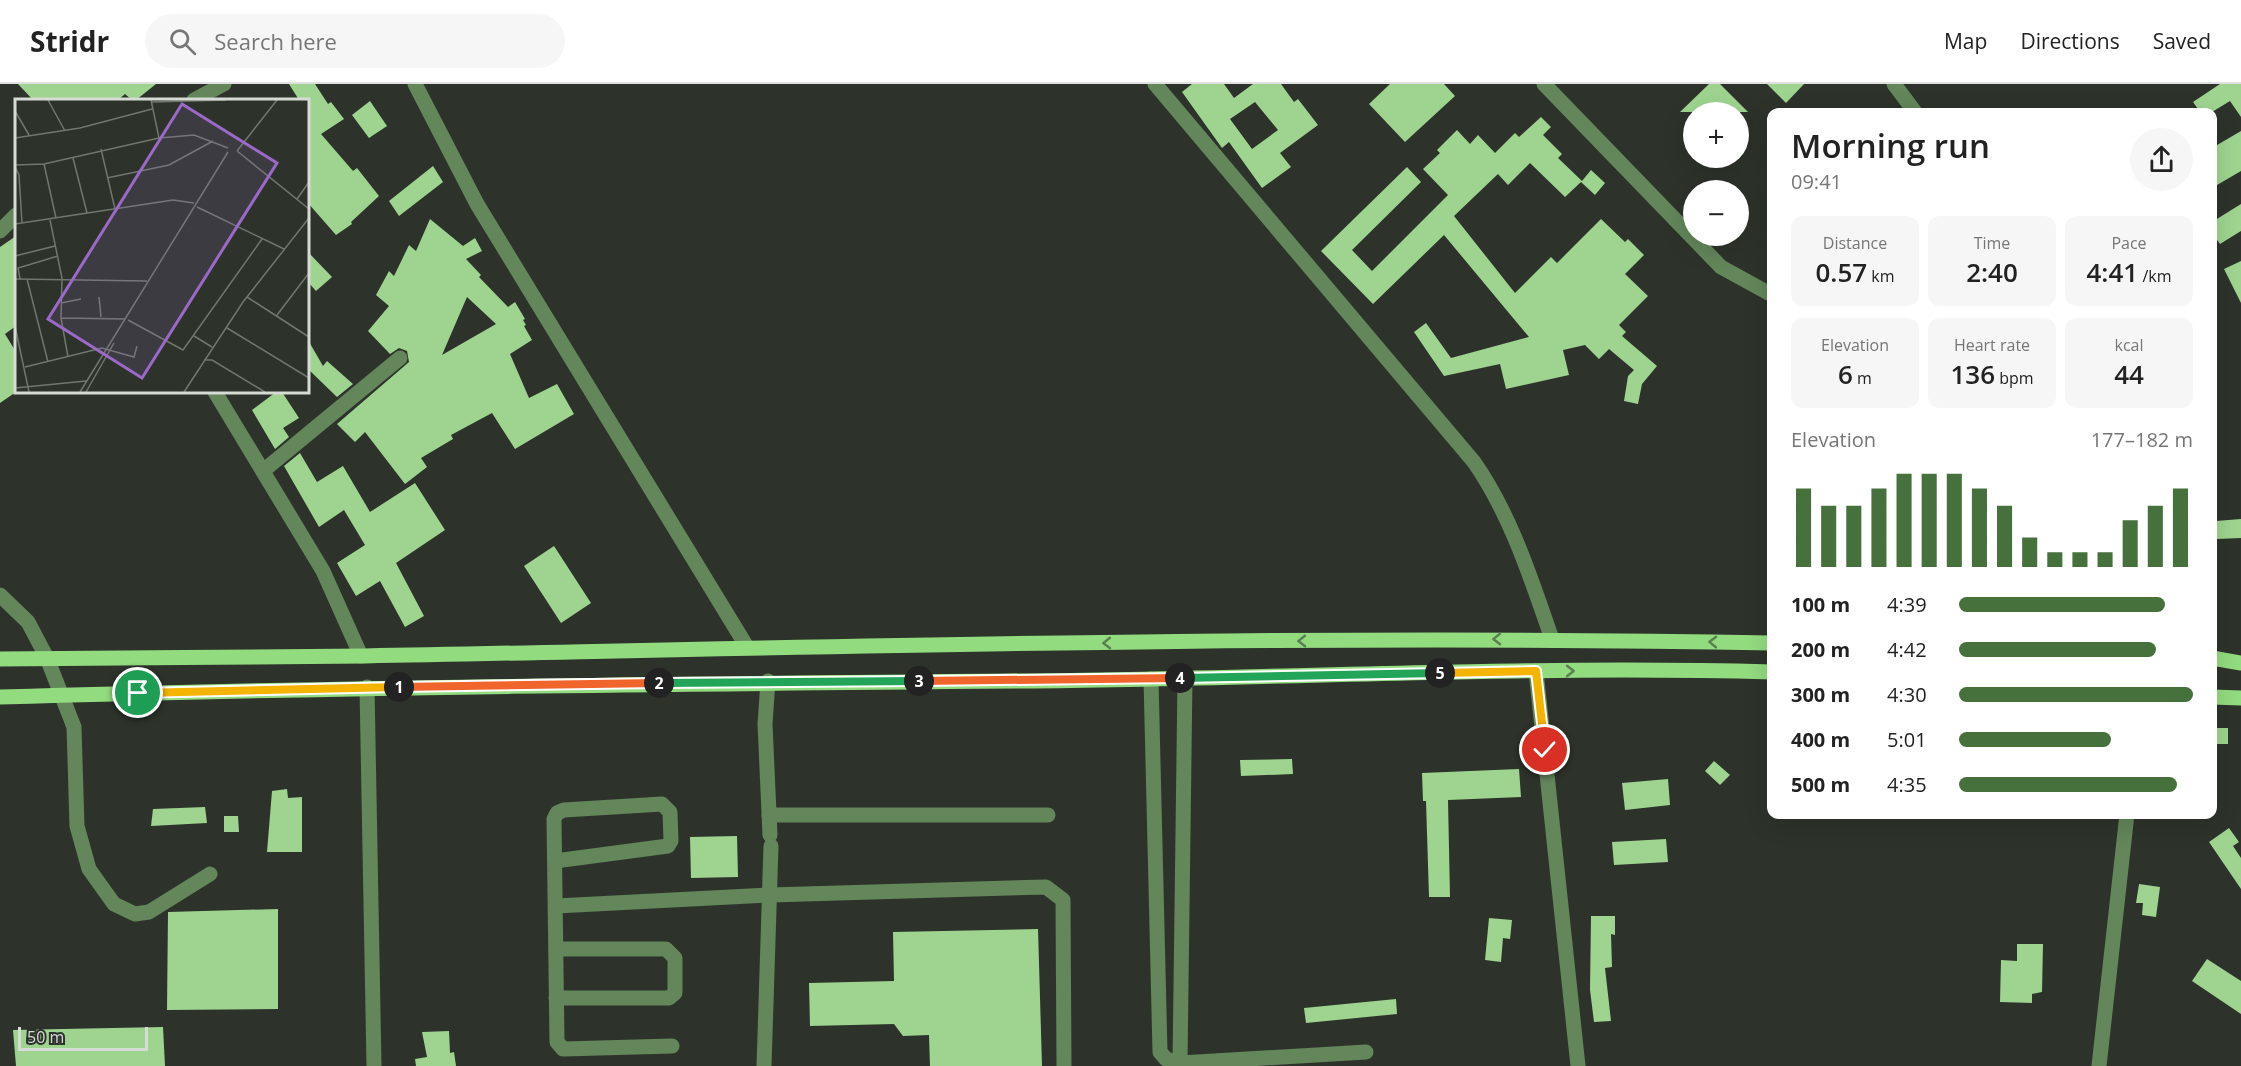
<!DOCTYPE html>
<meta charset="utf-8">
<style>
body{margin:0;font-family:"Open Sans",sans-serif;background:#f6f6f6;color:#222;height:100vh;display:flex;flex-direction:column;font-size:22px;white-space:nowrap}
*{box-sizing:border-box;margin:0}
p{font-size:20px;color:#767676}
.icon{flex:none;width:33px;height:33px;fill:none;stroke:currentColor;stroke-width:2;stroke-linecap:round;stroke-linejoin:round}
.map{position:relative;flex:1;overflow:hidden}
.drawer{position:absolute;left:1767px;top:24px;width:450px;height:711px;display:flex;flex-direction:column;background:#fff;border-radius:12px;box-shadow:0 6px 24px #0002}
.drawer>*{flex:none}
.fabs{position:absolute;left:1683px;top:18px;display:grid;gap:12px}
.fabs a{display:grid;place-items:center;width:66px;height:66px;border-radius:50%;background:#fff;box-shadow:0 6px 24px #0002;font-size:30px}
.scale{position:absolute;left:18px;bottom:15px;width:130px;box-sizing:border-box;padding-left:6px;border:3px solid #d7dbd6;border-top:0;font-size:16px;line-height:21px;white-space:nowrap;color:#d7dbd6;-webkit-text-stroke:4px #2d332b;paint-order:stroke}
.pin{position:absolute;display:grid;place-items:center;width:51px;height:51px;color:#fff;margin:-26px;border:3px solid #fff;border-radius:50%;box-shadow:0 2px 6px #0007}
.km{position:absolute;width:30px;height:30px;margin:-15px;border-radius:50%;background:#222;color:#fff;font-size:16px;line-height:30px;text-align:center}
.round{display:grid;place-items:center;flex:none;width:63px;height:63px;border-radius:32px;background:#f6f6f6}
.head{display:flex;align-items:center;justify-content:space-between;height:102px;padding:0 24px}
h1{font-size:33px;font-weight:600;line-height:45px}
.metrics{display:grid;grid-template-columns:repeat(3,1fr);gap:9px;height:102px;padding:6px 24px}
.metrics div{display:grid;align-content:center;border-radius:12px;background:#f6f6f6;text-align:center}
.metrics b{font-size:26px;font-weight:600}
.metrics small{font-size:16px;font-weight:400}
.metrics p{font-size:16px}
.chart{height:168px;padding:12px 24px}
.chart p{display:flex;justify-content:space-between}
.chart svg{width:100%;height:108px;margin-top:6px;stroke:#47713c;stroke-width:6}
ul{padding:0 24px;list-style:none;font-size:20px}
li{display:grid;grid-template-columns:96px 72px 1fr;align-items:center;height:45px}
li i{height:15px;border-radius:8px;background:#47713c}
header{display:flex;align-items:center;gap:36px;box-sizing:border-box;height:84px;padding:0 30px;background:#fff;border-bottom:2px solid #e0e0e0}
header strong{font-size:28px}
nav{display:flex;gap:33px;margin-inline-start:auto;font-size:21px}
.search{width:420px;height:54px;background:#f6f6f6;display:flex;align-items:center;gap:15px;box-sizing:border-box;padding:0 21px;border-radius:33px;color:#767676;font-size:22px}
.map>svg:first-child{display:block}
</style>
<header>
<strong>Stridr</strong>
<div class="search"><svg class="icon" aria-label="search" viewBox="0 0 24 24"><circle cx="10" cy="10" r="6"/><path d="M15 15l6 6"/></svg>Search here</div>
<nav><a>Map</a><a>Directions</a><a>Saved</a></nav>
</header>
<div class="map">
<svg width="2241" height="982" viewBox="0 0 2241 982">
<rect width="100%" height="100%" fill="#2d332b"/>
<g fill="#9ed490" fill-rule="evenodd">
<path d="M18,0H156L136,16H132L125,10L118,16H33Z"/>
<path d="M289,0H315L328,20L331,18L344,35L321,50L353,87L357,84L379,112L351,138L352,140L336,151L308,119V16H299Z"/>
<path d="M1192,0H1224L1234,14L1253,0H1281L1294,18L1298,15L1318,41L1280,69L1291,83L1262,104L1229,58L1222,64L1182,8ZM1255,18L1278,46L1252,65L1230,35Z"/>
<path d="M1390,0H1444L1455,12L1405,58L1369,20Z"/>
<path d="M1709,0H1720L1748,28H1680Z"/>
<path d="M1767,0H1804L1786,19Z"/>
<path d="M2220,0H2241V33L2230,17L2212,28H2200L2193,18Z"/>
<path d="M370,17L387,42L369,54L352,31Z"/>
<path d="M1541,33L1551,43L1543,51L1562,70L1558,74L1582,97L1591,86L1605,99L1595,111L1581,98L1565,113L1530,79L1508,101L1498,90L1454,132L1515,209L1551,173L1557,179L1601,135L1625,158L1628,155L1644,171L1625,190L1648,212L1619,241L1626,248L1622,252L1657,282L1642,300L1638,320L1624,317L1628,292L1634,286L1609,265L1599,275L1585,261L1563,266L1569,291L1506,305L1500,280L1444,292L1414,248L1426,239L1451,274L1529,253L1444,151L1373,220L1321,167L1407,83L1421,98L1352,166L1372,187L1448,111L1423,85L1440,69L1437,66L1457,46L1470,60L1478,51L1495,69L1515,49L1519,53Z"/>
<path d="M2241,47V87L2212,104V64Z"/>
<path d="M433,82L443,98L399,132L389,117Z"/>
<path d="M2241,120V147L2220,160L2212,149V138Z"/>
<path d="M430,135L463,162L475,154L482,167L466,175L481,191L479,193L508,223L515,218L525,235L523,236L526,241L524,242L532,256L510,270L529,314L557,300L574,330L515,365L492,329L451,351L453,355L421,374L427,383L405,400L365,348L355,358L337,340L409,278L407,267L399,264L390,270L368,247L389,222L376,211L389,187L394,192L409,161L416,167ZM467,213L496,240L442,271Z"/>
<path d="M16,152V242L5,250L16,268V308L0,319V163Z"/>
<path d="M308,168L332,193L316,207L308,198Z"/>
<path d="M2241,177V219L2224,185Z"/>
<path d="M308,256L323,282L327,277L353,300L337,313L308,285Z"/>
<path d="M276,308H282L299,334L283,344L289,353L275,365L252,326Z"/>
<path d="M300,369L317,398L343,382L370,428L415,399L445,446L396,479L424,532L405,543L380,497L356,512L337,479L365,461L344,426L319,443L284,382Z"/>
<path d="M2241,435V454L2217,455L2216,437Z"/>
<path d="M554,462L591,519L561,539L524,482Z"/>
<rect x="2215" y="644" width="13" height="16"/>
<path d="M1292,675L1293,690L1241,692L1240,676Z"/>
<path d="M1714,677L1730,691L1720,701L1705,687Z"/>
<path d="M1519,685L1521,713L1448,716L1450,813H1429L1426,717H1423L1422,689Z"/>
<path d="M1668,695L1670,721L1625,726L1622,699Z"/>
<path d="M287,705L288,714L302,713V768H267L272,707Z"/>
<path d="M205,723L207,739L151,742L153,725Z"/>
<path d="M224,732H238L239,748H224Z"/>
<path d="M2229,744L2239,758L2233,762L2241,774V805L2209,758Z"/>
<path d="M737,752L738,793L691,794L690,753Z"/>
<path d="M1666,755L1668,778L1614,781L1612,758Z"/>
<path d="M2139,800L2160,803L2156,833L2142,831L2143,819H2136Z"/>
<path d="M278,825V925L167,926L168,828Z"/>
<path d="M1591,832H1615V851L1611,850L1612,883L1605,884L1611,937L1594,938L1590,906Z"/>
<path d="M1489,834L1512,836L1510,855L1503,854L1501,878L1485,876Z"/>
<path d="M1038,845L1042,982H930L929,951L903,952L894,940L810,942L809,899L894,897L893,848Z"/>
<path d="M2017,860H2043L2042,908L2032,910V919L2000,918L2001,876L2017,877Z"/>
<path d="M2207,875L2241,897V930L2192,897Z"/>
<path d="M1396,915L1397,930L1306,939L1304,924Z"/>
<path d="M163,943L165,982H16L13,946Z"/>
<path d="M449,947L450,969L454,968L456,982H416L415,975L427,973L422,948Z"/>
</g>
<g fill="none" stroke-linecap="round" stroke-linejoin="round">
<g stroke="#63865a" stroke-width="15">
<path d="M415,0L477,120L747,563"/>
<path d="M1155,0L1474,378C1511,431 1531,495 1552,555"/>
<path d="M1544,0L1721,183L1772,211"/>
<path d="M1894,0L1915,28"/>
<path d="M194,16L224,0"/>
<path d="M0,147L16,131"/>
<path d="M215,308L323,487L361,572"/>
<path d="M263,387L400,274"/>
<path d="M0,511L28,538L47,574L74,643L77,742L89,785L114,820L135,830L149,828L210,790"/>
<path d="M1536,587L1578,982"/>
<path d="M1151,595L1160,968L1166,975L1180,979L1366,968"/>
<path d="M768,597L765,640L770,751"/>
<path d="M367,603L374,982"/>
<path d="M769,731H1048"/>
<path d="M555,777L668,762L671,757L670,728L662,720L564,726L557,729L554,735L557,958L563,965L672,962"/>
<path d="M556,822L770,811L1046,803L1063,816L1064,982"/>
<path d="M556,865H666L675,874V909L669,914H556"/>
<path d="M1180,979L1185,594"/>
<path d="M764,982L771,762"/>
<path d="M2099,982L2127,730"/>
</g>
<g stroke="#92db7f" stroke-width="15">
<path d="M2212,574L2241,579"/>
<path d="M0,575C122,573 243,574 365,572C834,563 1303,550 1772,559"/>
<path d="M0,613C341,603 682,600 1024,597C1273,595 1522,581 1772,588"/>
<path d="M2212,613L2241,614"/>
</g>
</g>
<defs><path id="oneway-chevron" d="M-2-3.5L2.5 0L-2 3.5" fill="none" stroke-width="1.6" stroke-linecap="round" stroke-linejoin="round" transform="scale(1.5)"/></defs>
<g stroke="#5a7f51">
<use href="#oneway-chevron" transform="translate(1497 555) rotate(179)"/>
<use href="#oneway-chevron" transform="translate(1302 557) rotate(179)"/>
<use href="#oneway-chevron" transform="translate(1713 558) rotate(-179)"/>
<use href="#oneway-chevron" transform="translate(1107 559) rotate(179)"/>
<use href="#oneway-chevron" transform="translate(1570 587)"/>
</g>
<g fill="none" stroke-linecap="round" stroke-linejoin="round">
<g stroke="#fff" stroke-width="12">
<path id="split-1" d="M138,609L399,603"/>
</g>
<g stroke="#fff" stroke-width="12">
<path id="split-2" d="M399,603L659,599"/>
</g>
<g stroke="#fff" stroke-width="12">
<path id="split-3" d="M659,599L919,597"/>
</g>
<g stroke="#fff" stroke-width="12">
<path id="split-4" d="M919,597L1180,594"/>
</g>
<g stroke="#fff" stroke-width="12">
<path id="split-5" d="M1180,594L1440,589"/>
</g>
<g stroke="#fff" stroke-width="12">
<path id="split-6" d="M1440,589L1536,587L1545,666"/>
</g>
<use href="#split-1" stroke="#f5b400" stroke-width="8"/>
<use href="#split-2" stroke="#f0652b" stroke-width="8"/>
<use href="#split-3" stroke="#22a559" stroke-width="8"/>
<use href="#split-4" stroke="#f0652b" stroke-width="8"/>
<use href="#split-5" stroke="#22a559" stroke-width="8"/>
<use href="#split-6" stroke="#f5b400" stroke-width="8"/>
</g>
<g transform="translate(15 15)">
<rect width="294" height="294" fill="#2d332b"/>
<path fill="none" stroke="#71766f" stroke-width="1.5" d="M33,1L50,32M136,1L144,39M137,3L211,1M0,12L14,36M0,39L65,29L137,10M86,50L100,110M222,52L294,110M222,52L262,1M58,59L72,114M29,65L41,119M0,66L29,65L144,39L179,36L213,49M0,68L4,76L7,124M92,79L154,66L198,42M282,100L294,83M182,108L269,150M35,121L47,179L46,219L53,258M0,125L158,101L179,104M0,157L40,147M0,180L132,182M5,180L3,169L43,157M12,180L33,263M84,198L86,218M232,198L294,238M46,204L66,200M262,216L294,174M46,219L110,220M113,221L168,251L247,140M0,227L14,293M212,229L294,279M179,237L197,248M189,261H197L250,293M10,268L87,249L119,258L122,247M0,289L71,282M65,293L213,53M71,293L99,244M169,293L228,203L294,119"/>
<path fill="#9b69c7" fill-opacity="0.15" stroke="#9b69c7" stroke-width="3" d="M167,5L262,64L127,279L33,220Z"/>
<rect width="294" height="294" fill="none" stroke="#d7dbd6" stroke-width="3"/>
</g>
</svg>
<div class="fabs">
<a>+</a>
<a>−</a>
</div>
<div class="scale">50 m</div>
<div class="pin" style="left:138px;top:609px;background:#1e9e55"><svg class="icon" aria-label="arrive" viewBox="0 0 24 24"><path d="M6 21V4h12l-3 4 3 4H6"/></svg></div>
<div class="pin" style="left:1545px;top:666px;background:#d93025"><svg class="icon" aria-label="check" viewBox="0 0 24 24"><path d="M5 12l5 5 9-10"/></svg></div>
<b class="km" style="left:399px;top:603px">1</b>
<b class="km" style="left:659px;top:599px">2</b>
<b class="km" style="left:919px;top:597px">3</b>
<b class="km" style="left:1180px;top:594px">4</b>
<b class="km" style="left:1440px;top:589px">5</b>
<section class="drawer">
<div class="head"><div><h1>Morning run</h1><p>09:41</p></div><a class="round"><svg class="icon" aria-label="share" viewBox="0 0 24 24"><path d="M12 15V3M7 8l5-5 5 5M5 13v7h14v-7"/></svg></a></div>
<div class="metrics">
<div><p>Distance</p><b>0.57<small> km</small></b></div>
<div><p>Time</p><b>2:40</b></div>
<div><p>Pace</p><b>4:41<small> /km</small></b></div>
</div>
<div class="metrics">
<div><p>Elevation</p><b>6<small> m</small></b></div>
<div><p>Heart rate</p><b>136<small> bpm</small></b></div>
<div><p>kcal</p><b>44</b></div>
</div>
<div class="chart"><p><span>Elevation</span>177–182 m</p>
<svg viewBox="0 0 160 44" preserveAspectRatio="none"><path d="M5 44V12M15 44V19M25 44V19M35 44V12M45 44V6M55 44V6M65 44V6M75 44V12M85 44V19M95 44V32M105 44V38M115 44V38M125 44V38M135 44V25M145 44V19M155 44V12"/></svg>
</div>
<ul>
<li><b>100 m</b>4:39<i style="width:88%"></i></li>
<li><b>200 m</b>4:42<i style="width:84%"></i></li>
<li><b>300 m</b>4:30<i style="width:100%"></i></li>
<li><b>400 m</b>5:01<i style="width:65%"></i></li>
<li><b>500 m</b>4:35<i style="width:93%"></i></li>
</ul>
</section>
</div>
